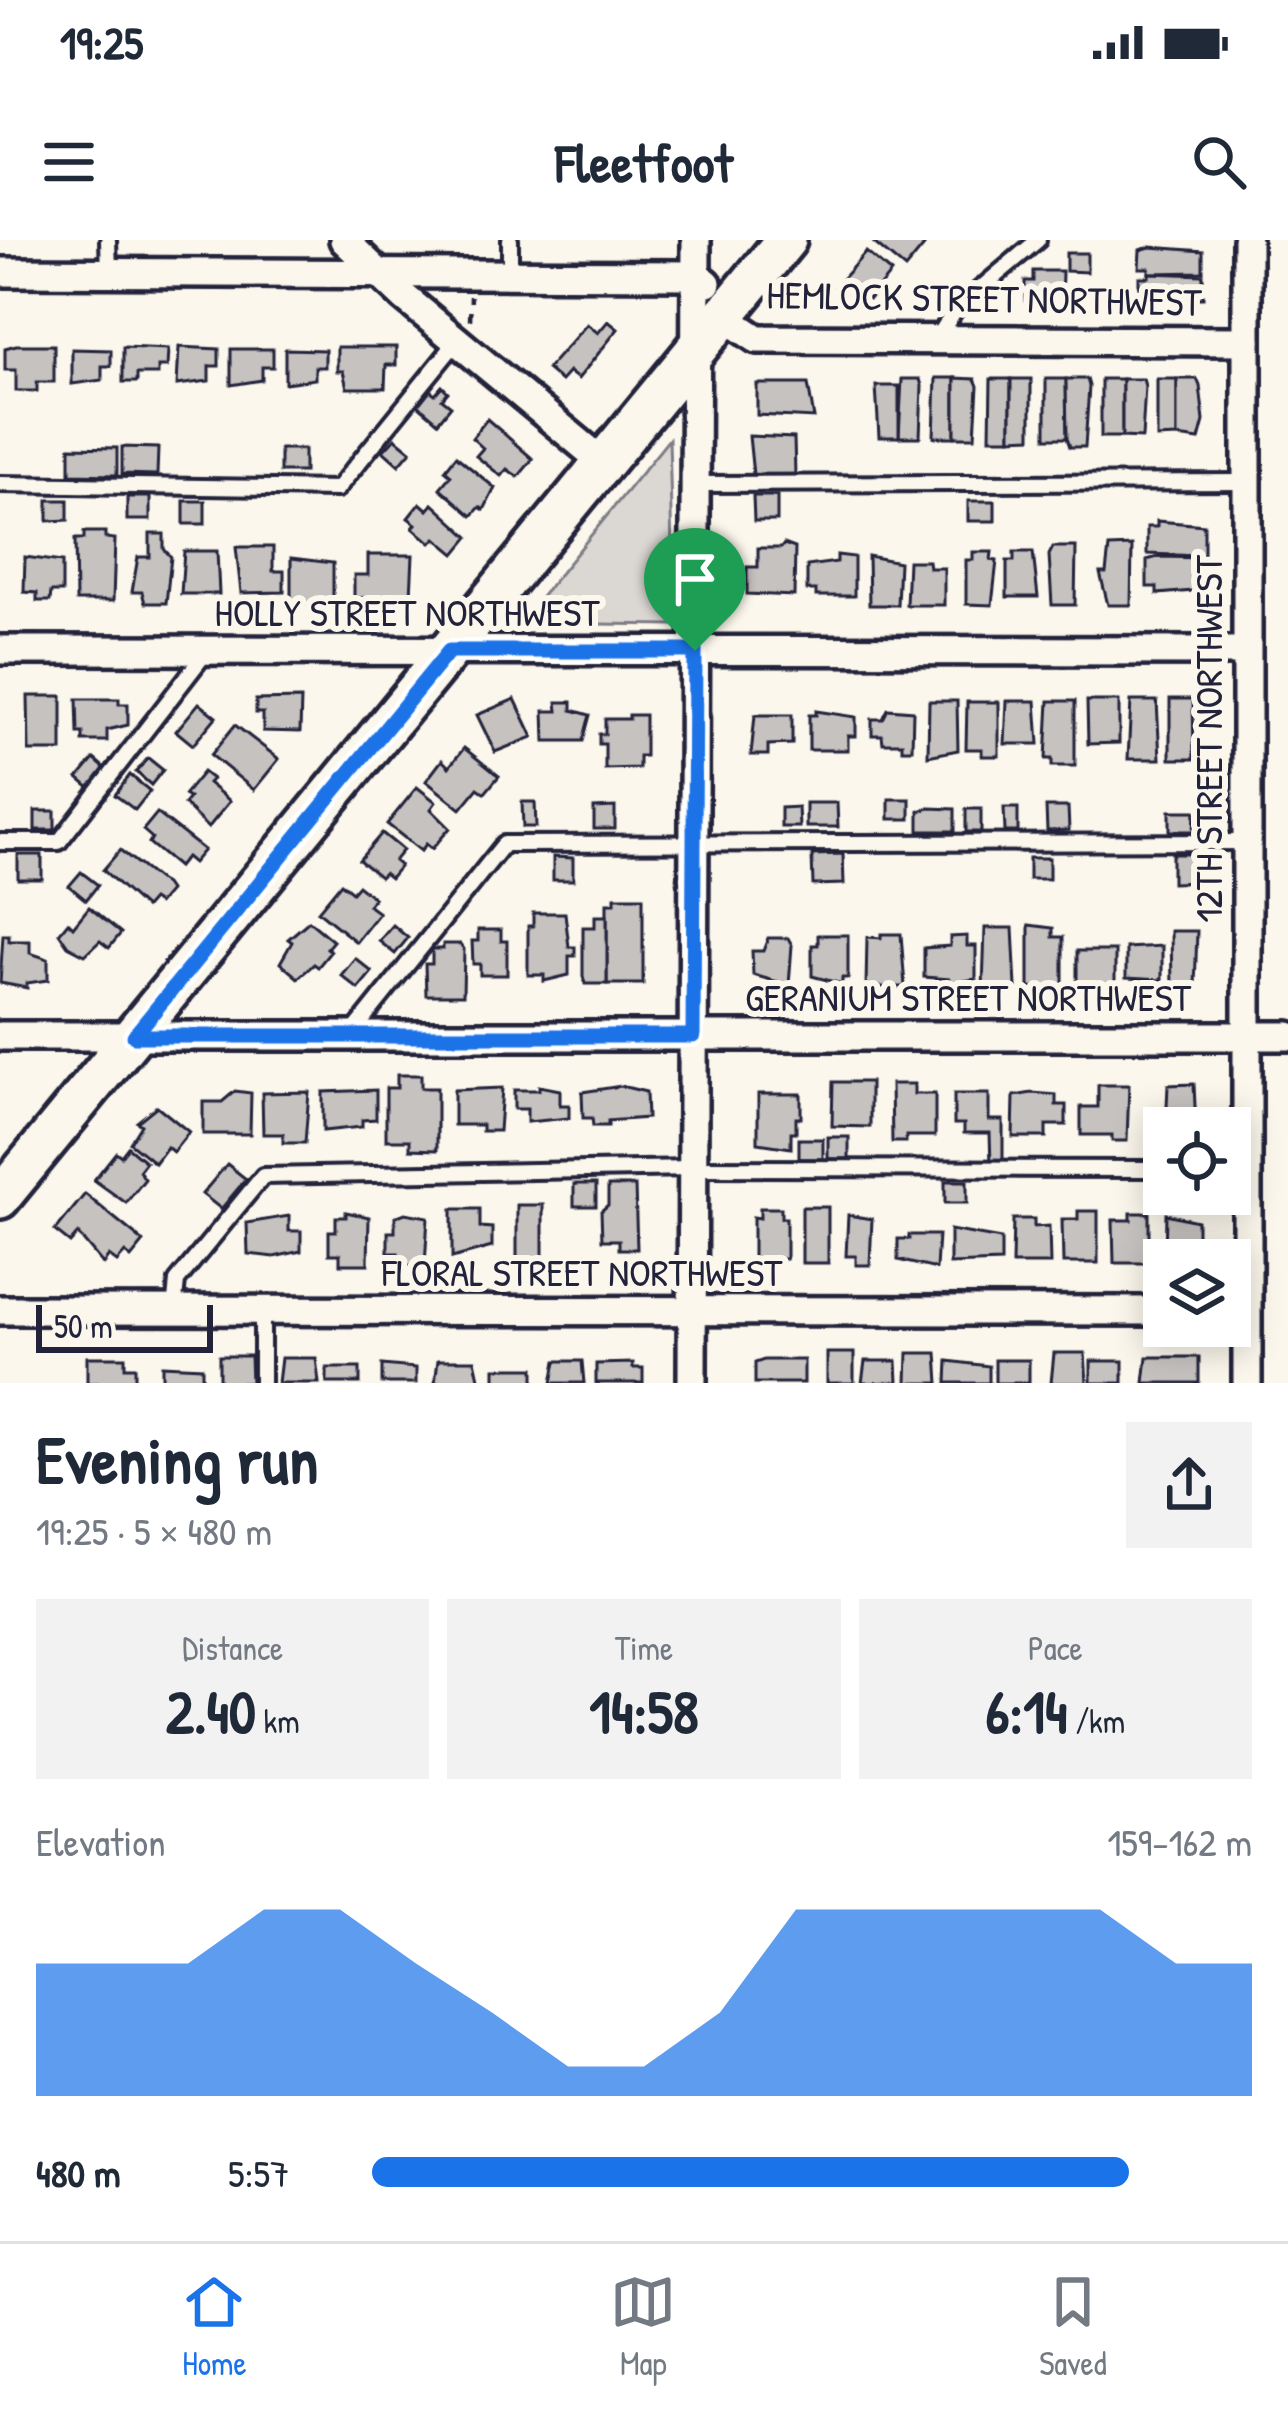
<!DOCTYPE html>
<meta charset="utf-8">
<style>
body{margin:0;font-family:"Patrick Hand",sans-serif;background:#f2f2f3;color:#1f2937;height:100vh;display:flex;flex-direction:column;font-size:45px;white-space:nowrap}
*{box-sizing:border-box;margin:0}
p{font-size:39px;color:#747a83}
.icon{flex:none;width:66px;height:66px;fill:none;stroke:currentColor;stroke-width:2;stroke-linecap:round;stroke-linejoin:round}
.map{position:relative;height:1143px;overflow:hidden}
.sheet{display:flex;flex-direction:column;background:#fff;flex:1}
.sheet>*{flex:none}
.controls{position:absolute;left:1143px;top:867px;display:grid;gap:24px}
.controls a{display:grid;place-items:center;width:108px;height:108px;border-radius:0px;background:#fff;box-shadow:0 6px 30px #0003;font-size:60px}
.scale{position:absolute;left:36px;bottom:30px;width:177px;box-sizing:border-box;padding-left:12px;border:6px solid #22223b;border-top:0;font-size:33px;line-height:42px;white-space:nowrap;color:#22223b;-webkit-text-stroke:9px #fbf7ec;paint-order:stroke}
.pin{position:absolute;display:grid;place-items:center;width:102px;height:102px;color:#fff;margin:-123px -51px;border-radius:50% 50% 50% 0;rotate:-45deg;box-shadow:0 0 12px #0007}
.pin .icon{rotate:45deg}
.round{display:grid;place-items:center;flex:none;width:126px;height:126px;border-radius:0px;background:#f2f2f3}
.summary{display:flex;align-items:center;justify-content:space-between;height:204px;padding:0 36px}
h1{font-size:66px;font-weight:800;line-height:90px}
.stats{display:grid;grid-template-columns:repeat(3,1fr);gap:18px;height:204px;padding:12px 36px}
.stats div{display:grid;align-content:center;border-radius:0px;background:#f2f2f3;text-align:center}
.stats b{font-size:60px;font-weight:800}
.stats small{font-size:33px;font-weight:400}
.stats p{font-size:33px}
.chart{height:336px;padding:24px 36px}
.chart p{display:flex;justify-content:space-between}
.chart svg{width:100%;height:216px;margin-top:12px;fill:#1a73e8;opacity:.7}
ul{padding:0 36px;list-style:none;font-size:39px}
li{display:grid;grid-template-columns:192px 144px 1fr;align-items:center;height:90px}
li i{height:30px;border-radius:15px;background:#1a73e8}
.status{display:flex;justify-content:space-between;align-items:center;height:84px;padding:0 60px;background:#fff;direction:ltr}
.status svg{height:33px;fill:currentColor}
header{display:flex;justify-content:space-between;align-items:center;height:156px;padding:0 36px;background:#fff;font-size:54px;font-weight:800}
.dock{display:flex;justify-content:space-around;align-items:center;height:168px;border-top:3px solid #e0e1e3;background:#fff;font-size:33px;color:#747a83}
.dock a{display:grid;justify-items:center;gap:6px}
.dock .active{color:#1a73e8}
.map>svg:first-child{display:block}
</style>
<div class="status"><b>19:25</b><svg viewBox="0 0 49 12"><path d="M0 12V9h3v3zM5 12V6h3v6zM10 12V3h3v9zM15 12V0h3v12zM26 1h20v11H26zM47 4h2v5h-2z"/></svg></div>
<header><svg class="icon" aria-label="menu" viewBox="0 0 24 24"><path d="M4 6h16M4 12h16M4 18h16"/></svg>Fleetfoot<svg class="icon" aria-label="search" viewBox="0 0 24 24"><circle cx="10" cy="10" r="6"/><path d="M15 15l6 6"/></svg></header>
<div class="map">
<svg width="1288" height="1143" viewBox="0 0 1288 1143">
<rect width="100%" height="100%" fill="#fbf7ec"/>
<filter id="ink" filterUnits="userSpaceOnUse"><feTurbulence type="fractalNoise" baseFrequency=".00833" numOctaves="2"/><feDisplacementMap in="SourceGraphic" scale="24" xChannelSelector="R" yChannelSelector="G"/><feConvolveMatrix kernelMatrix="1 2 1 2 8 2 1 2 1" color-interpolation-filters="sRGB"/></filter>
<g filter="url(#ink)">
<path fill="#dbd8d3" stroke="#7e7d87" stroke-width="3" d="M669,199L674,385L520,383Z"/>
<g fill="#c6c2c0" stroke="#22223b" stroke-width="3">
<path d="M876,0H916L924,6L905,29L874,3Z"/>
<path d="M1150,7L1203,11V32L1149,33V28H1139L1140,10Z"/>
<path d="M866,12L891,33L869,59L863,53L854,64L835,47Z"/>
<path d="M1066,13H1087V32L1066,31Z"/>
<path d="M1033,31H1062L1061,67H1050V61H1025V41H1033Z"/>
<path d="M1149,33L1203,35V58H1139V37H1149Z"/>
<path d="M608,81L618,89L578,139L569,132L561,141L547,129L587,84L598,93Z"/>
<path d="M16,105H54V142H37V151H16V130H5V108Z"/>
<path d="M123,107L168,109L167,127H158V134H137V142H123Z"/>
<path d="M179,107L219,109V126H209V141L177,145Z"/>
<path d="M337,107H396V125H386L385,148H347L343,131H337Z"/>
<path d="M72,109L111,110V126H102V140L72,144Z"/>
<path d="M231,109H273V127H262V140L231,145Z"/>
<path d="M285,109L325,110V127H315V139L285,143Z"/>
<path d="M936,138H955V197H934Z"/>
<path d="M955,138L975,139L978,146L975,197H955Z"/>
<path d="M902,139H920L922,146L920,197H899Z"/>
<path d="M991,139H1011V198H990Z"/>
<path d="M1011,139H1031V197L1011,198Z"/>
<path d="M1046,139H1066L1067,198H1046Z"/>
<path d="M1066,139H1087L1089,146L1085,207H1070L1067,198Z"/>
<rect x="1101" y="139" width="21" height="58"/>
<path d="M1122,139H1143L1145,146L1142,198L1122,197Z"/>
<path d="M1157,139H1177V197L1157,198Z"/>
<path d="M1177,139H1197L1200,146L1204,181L1199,200L1177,197Z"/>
<path d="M757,144H808L814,178L757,175Z"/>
<path d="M442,146L448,152L442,159L451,166L438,182L418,165L430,150L435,154Z"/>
<path d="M876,146H899V197H879Z"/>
<path d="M487,179L533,219L518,237L507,229L501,236L476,216L483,208L472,198Z"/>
<path d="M749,196L794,198L795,235H753Z"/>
<path d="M395,198L411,211L399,225L383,211Z"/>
<path d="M70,207L117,208V235L70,234Z"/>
<path d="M122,207L158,208L157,235L122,234Z"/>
<rect x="280" y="209" width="24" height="23"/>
<path d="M456,216L495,248L484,270L480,267L472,276L440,248L451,235L445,230Z"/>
<path d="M753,256H777V281H754Z"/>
<rect x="127" y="257" width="23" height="23"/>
<path d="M48,260H68V280L48,281Z"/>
<rect x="184" y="261" width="21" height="23"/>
<rect x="968" y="261" width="27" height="20"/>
<path d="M420,263L428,270L433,264L469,297L455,314L436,298L431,303L413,288L416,284L408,278Z"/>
<path d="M1157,281L1204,285V316L1147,314V287H1157Z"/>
<path d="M84,292H105V298L115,299L113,361H76L75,299H84Z"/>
<path d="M150,294H164V309L171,317L166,363H145L142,352H132L138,317H150Z"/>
<path d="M784,304L795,308L794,356L747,354V327H758V308H781Z"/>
<path d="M1132,306L1131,365H1108L1100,333H1106L1109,307Z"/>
<path d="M236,307H273V331H284V352L241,353Z"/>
<path d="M1053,307H1076L1075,365H1052L1049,315Z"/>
<path d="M184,311H217L219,354H181Z"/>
<path d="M973,312H992L991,320L997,321L992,365L966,364V320H973Z"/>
<path d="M1014,312H1033L1038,357H1007V321H1014Z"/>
<path d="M368,315H413L411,356L354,358V335H368Z"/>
<path d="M837,315L854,317V356H816V350H807V326L837,322Z"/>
<path d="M868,316L899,322L897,365H869Z"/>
<path d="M25,317L62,322V352H51L50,361H37V353L24,352Z"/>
<path d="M1158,317L1204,318L1205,350L1157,354V347H1147V320Z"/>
<path d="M291,318L333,323V364H291Z"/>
<path d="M908,321H928L929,328H944V365H906Z"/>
<path d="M28,456H62V511H29Z"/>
<path d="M77,459H119V464H128V485L107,490V501H83V493H78Z"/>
<path d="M301,459L300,492L263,491V473H256V460Z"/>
<path d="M515,459L533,497L495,512L477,475Z"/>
<path d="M1170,459H1193L1194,519H1170Z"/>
<path d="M929,461H957L958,510L928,516Z"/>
<path d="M1007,461H1036L1039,504H1005Z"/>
<path d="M1049,461H1075V526H1052V519H1046Z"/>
<path d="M1087,461H1119V503L1088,504Z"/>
<path d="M1131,461H1157L1160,519H1128Z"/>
<path d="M557,462H572V470L590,475L583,501H545L544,471H558Z"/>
<path d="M967,462H999V516H982V509H966Z"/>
<path d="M199,463L216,477L193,505L176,491Z"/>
<path d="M888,469L913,471L912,509H902V503H883L882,495H872V479H883Z"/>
<path d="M816,471L856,477V496H848V510H809V475H816Z"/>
<path d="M629,475H645V516H639V528L605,529V504H599V494H605V479H629Z"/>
<path d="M755,475H792V504L768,505V515H751Z"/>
<path d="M235,485L279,519L254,550L211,515Z"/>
<path d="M464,508L499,536L485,553L478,548L461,569L426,541L442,520L449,527Z"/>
<path d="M148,518L163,530L151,545L136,532Z"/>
<path d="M94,519L108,531L92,550L78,538Z"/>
<path d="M203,532L212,539L208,543L230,561L208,588L184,564L189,558L184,555Z"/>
<path d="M130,535L150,551L135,570L115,555Z"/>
<path d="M417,547L436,562L431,569L450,588L432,609L426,604L421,611L387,584Z"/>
<rect x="889" y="559" width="21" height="20"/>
<path d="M522,562H535L536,587H523Z"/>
<path d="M806,563H837L838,587H806Z"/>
<path d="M615,567V589H594V568Z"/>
<path d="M798,567L799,587H781V568Z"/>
<path d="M1046,567H1068L1069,590L1047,591Z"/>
<path d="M929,568L955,569V591H919V571Z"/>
<path d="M1004,568H1018V592H1005Z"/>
<rect x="966" y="569" width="15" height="23"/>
<rect x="35" y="571" width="20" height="19"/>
<path d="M1170,571H1195L1194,591H1170Z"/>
<path d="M157,573L204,610L193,623L186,617L178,627L149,603L152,598L143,590Z"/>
<path d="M382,593L403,610L394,621L400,626L390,638L384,633L380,637L359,620Z"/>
<path d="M120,610L165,645L169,651L158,664L152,660L145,668L103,630Z"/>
<path d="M843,614L844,644L813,645L812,615Z"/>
<path d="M1172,614H1197L1198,642L1172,643Z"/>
<rect x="18" y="615" width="24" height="24"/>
<path d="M553,617L573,618V640H553Z"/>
<rect x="1029" y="618" width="20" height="21"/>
<path d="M81,632L98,645L86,660L69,646Z"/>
<path d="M341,643L352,652L358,645L374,658L368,665L379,673L356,702L318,671Z"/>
<path d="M615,657H643V744H607V663H615Z"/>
<path d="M89,667L121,693L109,708L100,701L85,715L68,706L59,693L68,682L73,687Z"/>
<path d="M533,673H565L569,707H575V716H569V735L544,741V735H528V686H533Z"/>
<path d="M595,676H607V744H585L583,736V687H595Z"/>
<path d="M309,681L333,701L327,708L331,711L318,727L314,724L298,738L280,723L292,702L288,699Z"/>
<path d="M393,685L408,698L395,714L379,701Z"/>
<path d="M1029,685L1053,688V697H1063V748H1029Z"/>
<path d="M985,688H1013L1016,747L983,748Z"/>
<path d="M478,690H501V701H507V735H480V724H473L472,701H478Z"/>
<path d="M1171,691H1197L1195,747H1172Z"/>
<path d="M881,694H901L905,747H866L867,697L881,698Z"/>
<path d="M3,695H9V701H30V713L48,719V740L27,743V748L0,743Z"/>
<path d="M818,695H848V738H842V744L812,736V705H818Z"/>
<path d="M967,696V706H976V739L949,743V739L924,737V708L950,706V697Z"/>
<path d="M768,698H788L792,705L789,745L753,735L752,711H763Z"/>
<path d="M443,704H460L464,709L463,755H426L425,724H432V709H443Z"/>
<path d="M1162,706V740L1126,738V708Z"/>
<rect x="1077" y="711" width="38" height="37"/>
<path d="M355,718L372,732L358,749L341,735Z"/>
<path d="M397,835H421V848H437V910L410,909V900H386V848H397Z"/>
<path d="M833,842H870V887L832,886Z"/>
<path d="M891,844H914V854H935V896H906V902H892Z"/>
<path d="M1194,844L1196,888H1166L1168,845Z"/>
<path d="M1098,845H1129L1127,901H1112V895H1081V867H1098Z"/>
<path d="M539,846L560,850V865H569V878L527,882V869H514V850H539Z"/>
<path d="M621,846L646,852L647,878L608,881V886H593L592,878H583L582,852Z"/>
<path d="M502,848L499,891H482V885H454V850Z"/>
<path d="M376,850V879L362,880V887L323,891V852Z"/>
<path d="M235,851L251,853L250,894H203V862H222Z"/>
<path d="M309,852L305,903H283V894H263L262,853Z"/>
<path d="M1032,853L1056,855V865H1066V885H1046V897H1013L1014,856Z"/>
<path d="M758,854H801V878H796V892H791V908L758,903Z"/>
<path d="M954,854H989V880H1003V925H991L990,893H964V884H954Z"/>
<path d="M157,866L189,892L173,912L167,907L155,923L130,903L141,885L137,882Z"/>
<rect x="828" y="897" width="21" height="22"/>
<rect x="799" y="899" width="24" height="20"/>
<path d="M128,907L146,922L139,931L145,939L126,963L94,940L116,912L121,916Z"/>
<path d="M227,924L246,939L221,969L202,954Z"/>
<rect x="945" y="941" width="22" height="22"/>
<rect x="574" y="944" width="22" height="22"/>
<path d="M608,946H635L637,1009H619V1000H602L601,971L608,965Z"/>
<path d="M85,954L144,1002L131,1018L125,1013L117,1022L109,1016L103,1024L78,994L70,1003L55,991Z"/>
<rect x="517" y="965" width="26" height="58"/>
<rect x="802" y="967" width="26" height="56"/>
<path d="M760,968H781V978H786V1019H753V977L760,978Z"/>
<path d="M452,969H480V987L492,988V1007L452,1018Z"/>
<path d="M1078,971H1098V1023H1063L1062,979H1078Z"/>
<path d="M346,972L369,977L368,1024H340V1014H329V991H336V977H346Z"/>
<path d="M405,973L428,977L425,1025H398V1013H388V992H395V977Z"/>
<path d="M1131,973H1149V1023H1114L1113,980H1131Z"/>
<path d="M1166,974L1197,981V1015L1193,1020H1168L1165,1015Z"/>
<path d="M848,975L872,979L870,1025H856V1016H846Z"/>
<path d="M289,976V991H301V1011L274,1017L248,1014L247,983Z"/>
<path d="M1013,979H1034V987L1049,986L1050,1024H1012Z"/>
<path d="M950,990L1001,999V1022L950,1024Z"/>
<path d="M909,995H938L936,1029L898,1020V999H909Z"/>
<rect x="827" y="1113" width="27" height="30"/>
<path d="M908,1113H937L939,1143H907Z"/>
<path d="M1054,1113H1085L1087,1143H1051Z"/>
<path d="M219,1116H250L251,1143H219Z"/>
<path d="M87,1117H125V1127H135V1143H87Z"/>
<path d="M1147,1117H1199V1143H1144Z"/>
<path d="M281,1118H316L319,1143H278Z"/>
<path d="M438,1120H475L480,1143H435Z"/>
<path d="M764,1120H804V1143H755V1123Z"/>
<rect x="995" y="1120" width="34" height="23"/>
<path d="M556,1121H582L584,1143H552Z"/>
<path d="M865,1121H897L898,1142L862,1143Z"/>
<path d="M948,1121L989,1126V1143H947Z"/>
<rect x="1091" y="1121" width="32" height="22"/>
<path d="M633,1123V1128H643V1143H596V1124Z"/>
<path d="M162,1125L202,1127V1143H162Z"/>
<path d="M382,1125L416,1128V1143H382Z"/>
<rect x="327" y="1128" width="33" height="15"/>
<rect x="495" y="1128" width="39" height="15"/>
</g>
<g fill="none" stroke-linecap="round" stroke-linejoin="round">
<g stroke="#22223b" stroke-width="22">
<g id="service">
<path d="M108,0L109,33"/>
<path d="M510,34V0"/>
<path d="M936,100L955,70L1038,0"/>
<path d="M0,244L337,249L457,101"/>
<path d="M696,244L1247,242"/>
<path d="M0,602H59L207,411"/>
<path d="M350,796L504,604L1246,602"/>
<path d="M174,1071L177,1041L263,936L693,928L1164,929"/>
<path d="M262,1071V1143"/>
</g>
</g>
<g stroke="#22223b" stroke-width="36">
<g id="minor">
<path d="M344,0L404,57L604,223"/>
<path d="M0,32L697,35L707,43"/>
<path d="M724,77L757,99L1247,101"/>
<path d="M0,410L1246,411"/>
<path d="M0,796H1288"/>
<path d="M0,1070L1164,1071"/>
<path d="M692,1143L696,0"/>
<path d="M1247,1143V0"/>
</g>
</g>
<g stroke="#22223b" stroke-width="48">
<path id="secondary" d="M0,958L786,0"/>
</g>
<path stroke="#22223b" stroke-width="4.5" stroke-dasharray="9 9" stroke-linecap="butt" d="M470,80L471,56"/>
<use href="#service" stroke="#fbf7ec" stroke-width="14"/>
<use href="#minor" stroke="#fbf7ec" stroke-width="27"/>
<use href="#secondary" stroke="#fbf7ec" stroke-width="39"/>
</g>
</g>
<g fill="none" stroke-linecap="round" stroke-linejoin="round" filter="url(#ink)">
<g stroke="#fff" stroke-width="24">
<path id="route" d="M449,411H695L693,796H134Z"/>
</g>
<use href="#route" stroke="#1a73e8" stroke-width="15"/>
</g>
<g text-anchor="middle" stroke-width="12" stroke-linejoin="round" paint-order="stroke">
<g font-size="39" fill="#22223b" stroke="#fbf7ec">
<text transform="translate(984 58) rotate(1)" y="14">HEMLOCK STREET NORTHWEST</text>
<text x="407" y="386">HOLLY STREET NORTHWEST</text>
<text transform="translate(1208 499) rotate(-90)" y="14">12TH STREET NORTHWEST</text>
<text x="968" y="771">GERANIUM STREET NORTHWEST</text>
<text x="582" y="1046">FLORAL STREET NORTHWEST</text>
</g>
</g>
</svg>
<div class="controls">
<a><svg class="icon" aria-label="locate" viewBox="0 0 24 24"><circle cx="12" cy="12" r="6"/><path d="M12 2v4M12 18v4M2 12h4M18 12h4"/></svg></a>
<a><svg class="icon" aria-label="layers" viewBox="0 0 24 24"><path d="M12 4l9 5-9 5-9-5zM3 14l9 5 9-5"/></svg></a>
</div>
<div class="scale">50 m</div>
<div class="pin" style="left:695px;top:411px;background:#1e9e55"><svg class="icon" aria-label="arrive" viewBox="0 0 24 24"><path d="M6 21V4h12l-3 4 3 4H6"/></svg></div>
</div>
<section class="sheet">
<div class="summary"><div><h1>Evening run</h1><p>19:25 · 5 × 480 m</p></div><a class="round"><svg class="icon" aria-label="share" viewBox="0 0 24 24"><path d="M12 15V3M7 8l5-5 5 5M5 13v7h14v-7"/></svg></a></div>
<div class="stats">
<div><p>Distance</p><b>2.40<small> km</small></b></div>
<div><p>Time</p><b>14:58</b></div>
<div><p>Pace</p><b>6:14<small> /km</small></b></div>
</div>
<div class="chart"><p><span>Elevation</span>159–162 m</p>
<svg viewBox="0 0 160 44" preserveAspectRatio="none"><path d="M0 44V17L10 17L20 17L30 6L40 6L50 17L60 27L70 38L80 38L90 27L100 6L110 6L120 6L130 6L140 6L150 17L160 17V44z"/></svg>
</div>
<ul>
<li><b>480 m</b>5:57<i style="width:86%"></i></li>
</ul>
</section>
<nav class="dock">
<a class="active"><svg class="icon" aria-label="home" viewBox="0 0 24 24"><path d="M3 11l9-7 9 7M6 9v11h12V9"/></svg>Home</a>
<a><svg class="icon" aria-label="map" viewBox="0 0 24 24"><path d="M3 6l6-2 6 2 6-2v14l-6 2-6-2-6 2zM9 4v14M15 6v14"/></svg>Map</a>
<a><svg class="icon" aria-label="saved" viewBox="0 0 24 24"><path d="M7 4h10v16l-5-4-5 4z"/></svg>Saved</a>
</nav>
